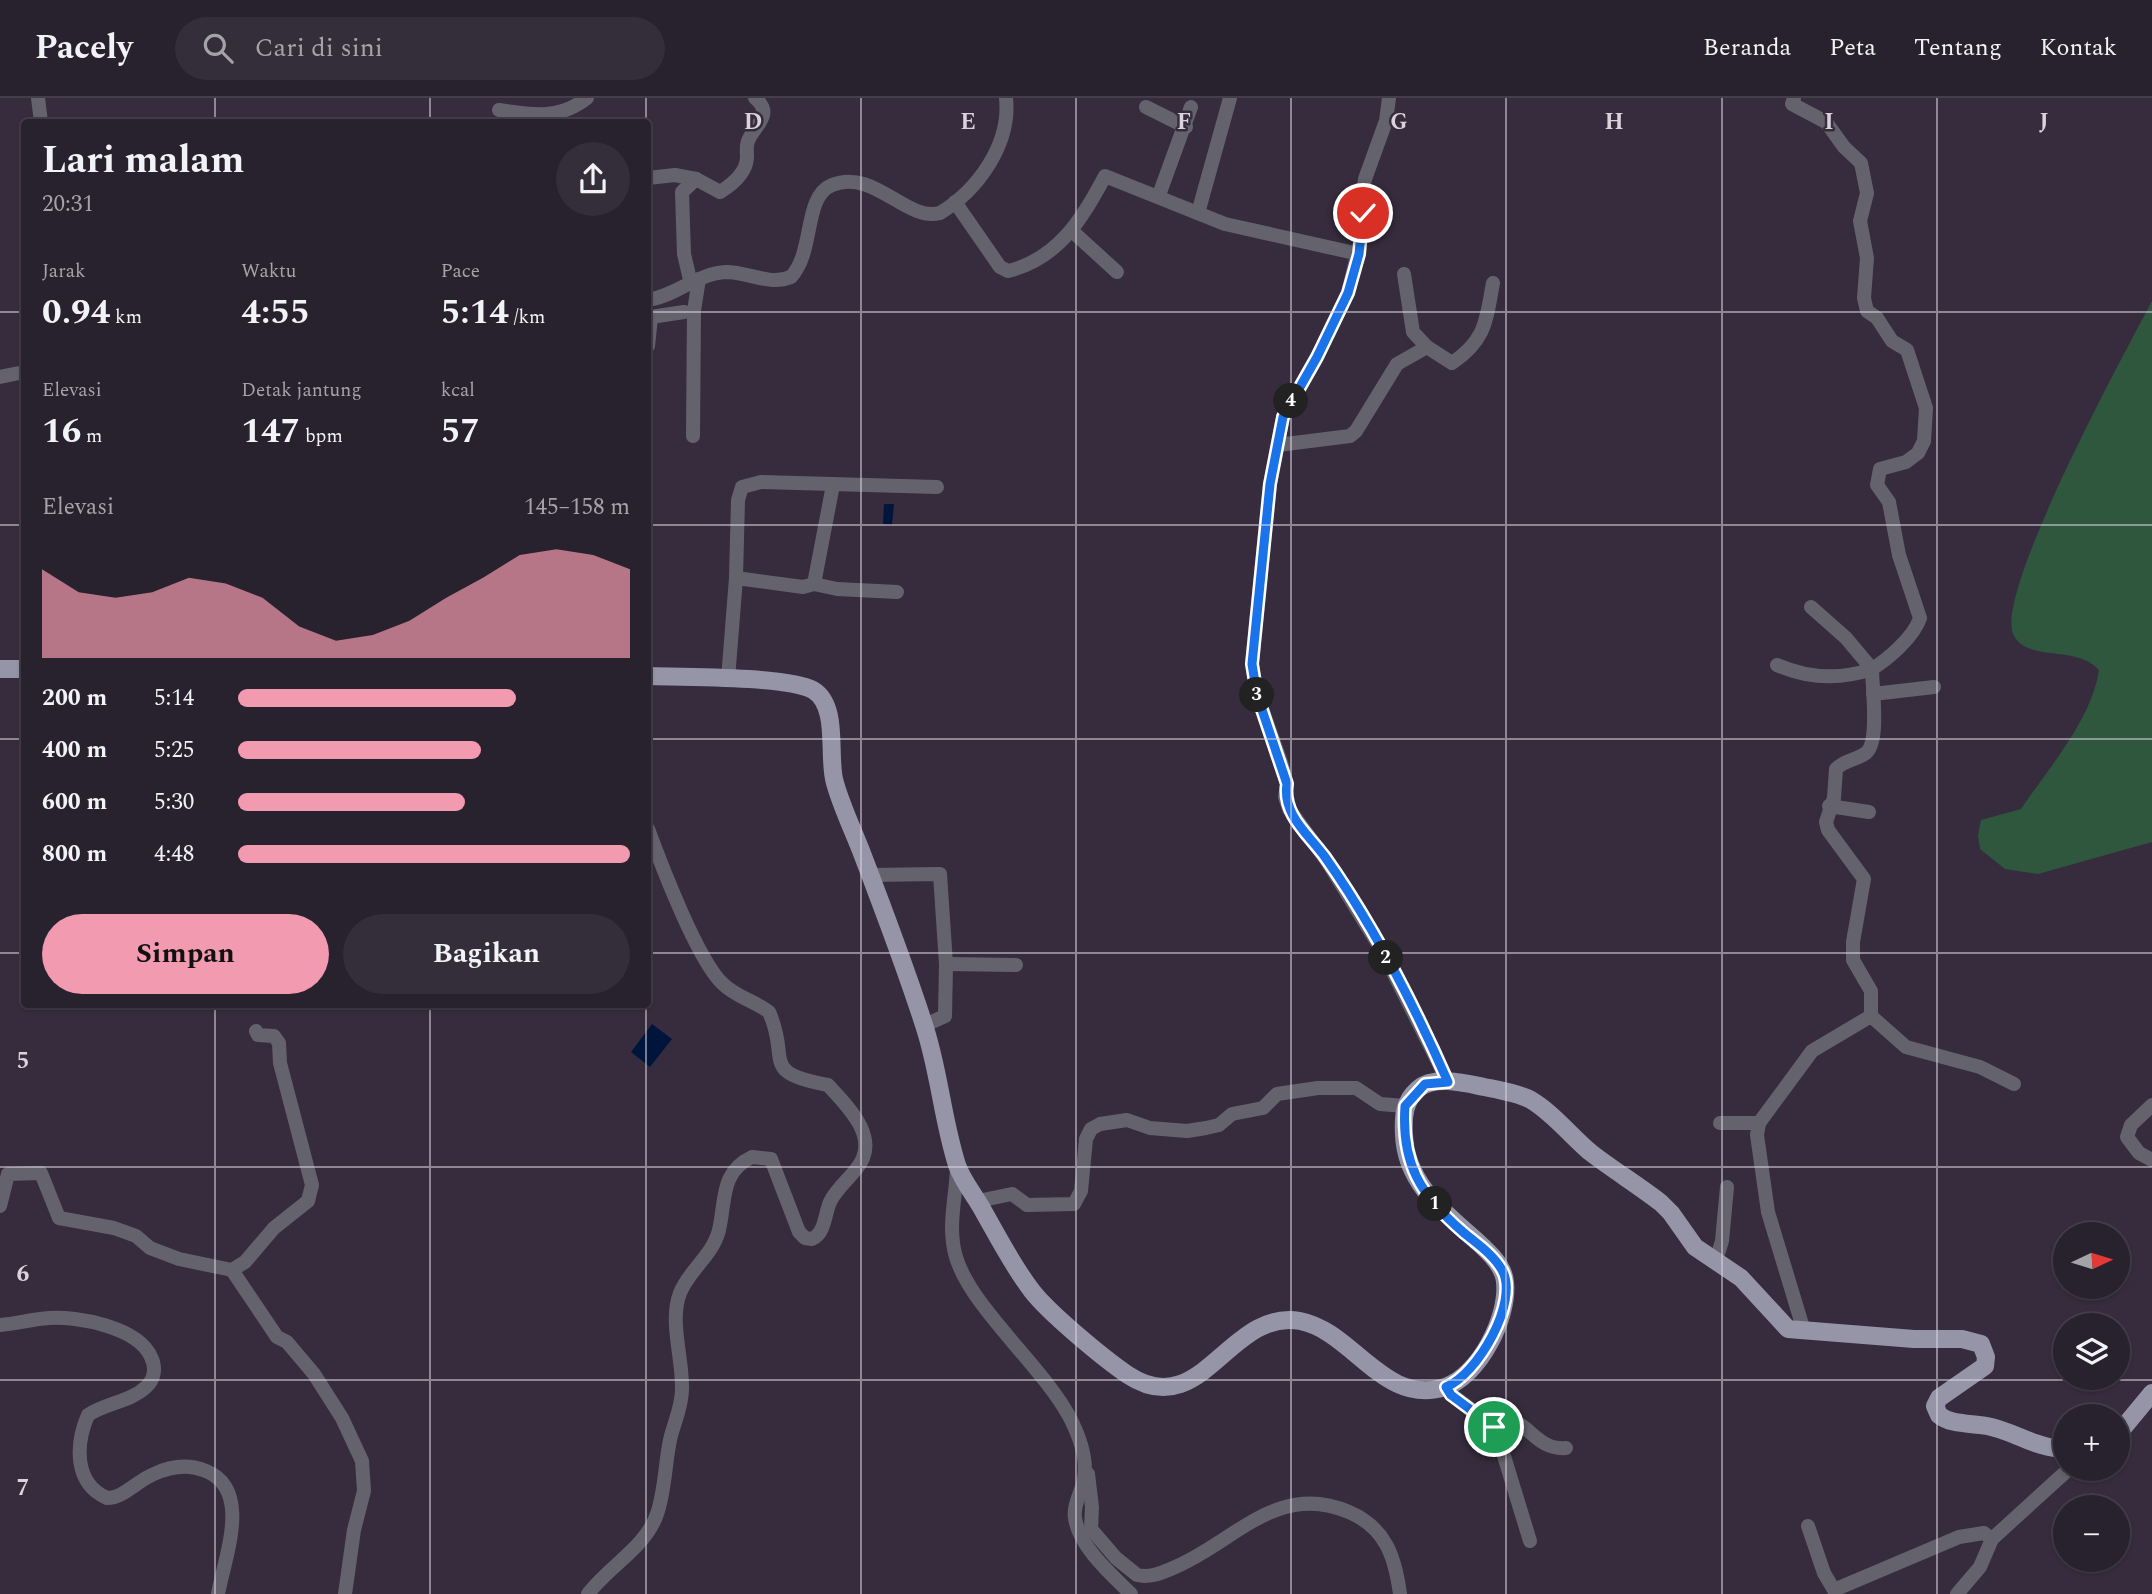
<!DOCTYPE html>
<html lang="id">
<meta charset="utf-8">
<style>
body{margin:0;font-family:Spectral,serif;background:#342e3a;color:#f1f3f6;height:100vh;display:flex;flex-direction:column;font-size:26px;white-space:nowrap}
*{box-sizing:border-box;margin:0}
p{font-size:23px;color:#a5a3aa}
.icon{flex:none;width:38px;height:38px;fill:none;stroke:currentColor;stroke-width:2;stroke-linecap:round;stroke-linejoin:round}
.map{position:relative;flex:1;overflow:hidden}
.sheet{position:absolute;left:21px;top:21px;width:630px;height:889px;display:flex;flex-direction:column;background:#28212e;border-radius:7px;box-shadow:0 2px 5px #0004,0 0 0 2px #443e4a}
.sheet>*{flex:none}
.needle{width:46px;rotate:86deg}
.fabs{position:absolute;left:2053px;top:1124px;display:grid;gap:14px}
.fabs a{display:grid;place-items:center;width:77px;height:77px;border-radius:50%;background:#28212e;box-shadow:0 2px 5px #0004,0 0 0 2px #443e4a;font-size:35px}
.pin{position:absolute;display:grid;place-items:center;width:60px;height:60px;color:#fff;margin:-30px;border:4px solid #fff;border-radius:50%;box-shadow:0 2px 7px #0007}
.km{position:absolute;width:35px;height:35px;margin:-18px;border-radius:50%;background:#222;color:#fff;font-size:19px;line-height:35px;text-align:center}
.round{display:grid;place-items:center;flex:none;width:74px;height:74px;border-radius:37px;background:#342e3a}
.summary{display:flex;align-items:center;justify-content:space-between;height:119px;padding:0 21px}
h1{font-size:38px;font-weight:700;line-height:52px}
.stats{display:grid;grid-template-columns:repeat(3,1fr);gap:10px;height:119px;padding:7px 21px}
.stats div{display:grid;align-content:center}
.stats b{font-size:35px;font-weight:700}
.stats small{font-size:19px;font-weight:400}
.stats p{font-size:19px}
.chart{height:196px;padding:14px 21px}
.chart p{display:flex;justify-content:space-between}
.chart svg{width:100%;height:126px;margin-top:7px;fill:#f29aaf;opacity:.7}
.cta{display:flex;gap:14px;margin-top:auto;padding:14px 21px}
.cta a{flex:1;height:80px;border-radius:42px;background:#f29aaf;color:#111;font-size:28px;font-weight:700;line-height:80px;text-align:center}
.cta a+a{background:#342e3a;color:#f1f3f6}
ul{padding:0 21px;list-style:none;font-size:23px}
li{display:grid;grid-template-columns:112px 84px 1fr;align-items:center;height:52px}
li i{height:18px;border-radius:9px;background:#f29aaf}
header{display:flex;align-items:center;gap:42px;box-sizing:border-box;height:98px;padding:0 35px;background:#28212e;border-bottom:2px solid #443e4a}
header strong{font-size:33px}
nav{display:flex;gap:38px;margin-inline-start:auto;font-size:24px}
.search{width:490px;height:63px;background:#342e3a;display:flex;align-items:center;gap:18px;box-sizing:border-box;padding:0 24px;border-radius:38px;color:#a5a3aa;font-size:26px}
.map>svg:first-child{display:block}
</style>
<header>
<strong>Pacely</strong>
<div class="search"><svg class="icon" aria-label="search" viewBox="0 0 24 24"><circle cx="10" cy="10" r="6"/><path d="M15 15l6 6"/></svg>Cari di sini</div>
<nav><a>Beranda</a><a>Peta</a><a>Tentang</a><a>Kontak</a></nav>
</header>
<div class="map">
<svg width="2152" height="1496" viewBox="0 0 2152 1496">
<rect width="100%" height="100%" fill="#362c3d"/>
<path fill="#2e573d" d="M2152,203V744L2038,776L2005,771L1980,751L1978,737L1981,722L2021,711C2049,669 2091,623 2099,572C2076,546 2030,565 2014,538C1991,499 2127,251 2152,203Z"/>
<g fill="#00153c">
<path d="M884,406H894L892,427L883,426Z"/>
<path d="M652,926L672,941L650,969L631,954Z"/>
</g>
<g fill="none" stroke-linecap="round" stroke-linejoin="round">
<g stroke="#64636d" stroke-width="14">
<path d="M38,0L41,24"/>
<path d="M1389,0L1386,23L1365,81L1362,101L1364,129L1348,195L1317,259L1283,319L1270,386L1252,566L1257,597L1281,664L1287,686L1285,699L1289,711L1327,763L1383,854L1448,984"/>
<path d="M1794,0L1792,6L1826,24L1844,49L1861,65L1867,95L1860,123L1867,160L1864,200L1867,213L1877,220L1892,243L1907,252L1926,310L1924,343L1918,355L1906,364L1880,371L1877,387L1889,404L1899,457L1920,520C1914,539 1888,561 1872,571C1872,589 1880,644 1866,655C1857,662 1844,662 1836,671L1834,700L1826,724L1828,732L1864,781L1853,844V862L1871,893V918L1812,953L1759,1025L1757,1037L1768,1114L1804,1233"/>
<path d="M1146,9L1186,29"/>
<path d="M499,12C532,17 559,22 587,0"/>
<path d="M648,80L675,77L696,81"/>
<path d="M1159,97L1191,9"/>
<path d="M955,104L1000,169L1008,173C1058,161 1083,120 1105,78L1225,126L1359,156"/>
<path d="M1198,115L1230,0"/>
<path d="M1072,133L1117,174"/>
<path d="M1404,176L1413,234L1427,249"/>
<path d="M691,186L684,156L682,94L696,81L720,94C733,86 746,75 747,60C747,54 746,48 748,43C754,27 775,17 755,0"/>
<path d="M648,202C676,198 698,175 726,174C749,174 769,188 791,179C815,153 803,99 832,87C874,70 906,124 940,115C978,92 1011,46 1006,0"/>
<path d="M648,248L651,219L684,214"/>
<path d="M0,279L24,274"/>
<path d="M693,338L694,213L699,181"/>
<path d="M1278,347L1350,338L1356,333L1397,266L1427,249L1452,265C1486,242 1486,223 1493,185"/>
<path d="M736,480L803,489L814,486L833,387"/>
<path d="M814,486L837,491L897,494"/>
<path d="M1777,567C1807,580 1840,582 1872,571L1846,540L1811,509"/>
<path d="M728,581L736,480L738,402L742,389L761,384L937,389"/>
<path d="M1873,596L1934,589"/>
<path d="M1829,708L1869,714"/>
<path d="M870,777L940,776L946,866L945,918L925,927"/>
<path d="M946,866L1016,867"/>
<path d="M1871,918L1906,949L1980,969L2014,986"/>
<path d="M2152,1007L2131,1027L2127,1039L2139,1055L2152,1062"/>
<path d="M1720,1025H1759"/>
<path d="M957,1070C956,1100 947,1129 956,1159C970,1208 1042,1268 1069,1318C1079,1337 1089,1363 1083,1385C1080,1397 1073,1408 1075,1420C1079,1449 1112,1477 1131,1496"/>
<path d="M978,1103L1012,1096L1027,1107L1074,1106L1081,1093L1086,1041L1091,1031L1100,1026L1127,1022L1150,1030L1187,1033L1206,1030L1219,1027L1232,1016L1263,1010L1277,996L1318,990H1356L1380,1006L1405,1008"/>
<path d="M0,1108L8,1076L41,1075L59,1120L114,1130L136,1138L150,1150L179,1161L232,1172L245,1164L274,1130L308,1103L312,1087L280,965L279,945L274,938L258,937L256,933"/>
<path d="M1715,1165L1722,1143L1727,1089"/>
<path d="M232,1172L277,1239L287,1244L314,1276L342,1320L362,1363L364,1393L354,1432L345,1496"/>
<path d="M0,1227C16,1226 32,1221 49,1220C77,1218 138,1229 151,1259C156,1269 155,1281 146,1289C130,1304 106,1305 88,1317C76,1345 73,1385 107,1400C124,1400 138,1382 154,1376C171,1368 189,1366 206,1373C253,1392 224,1461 218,1496"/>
<path d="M1445,1289C1459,1308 1485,1315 1497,1335L1530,1443"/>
<path d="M1481,1318C1529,1311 1530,1353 1566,1350"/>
<path d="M1088,1376L1092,1409L1091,1431L1116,1460L1137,1477C1150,1480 1161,1475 1173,1470C1234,1445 1276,1383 1349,1414C1386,1430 1395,1459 1400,1496"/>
<path d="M1808,1428L1824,1475L1834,1492L1959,1439L1984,1435L1992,1441"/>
<path d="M588,1496C609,1468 646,1449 657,1416C665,1393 665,1366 670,1342C674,1324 682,1310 682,1291C683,1261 669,1223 680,1195C689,1172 713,1157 719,1132C726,1102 720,1074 752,1059L771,1061L799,1134L805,1140L812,1141C825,1136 825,1115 830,1104C836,1091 849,1081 857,1070C881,1040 848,1009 828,987C758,974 791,962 769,914C755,903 736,899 723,886C698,863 661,766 648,731"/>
<path d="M1957,1496L1980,1469L1992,1441L2070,1370"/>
</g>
<g stroke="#9695a8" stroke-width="18">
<path d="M0,571H24"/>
<path d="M648,578C681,579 787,578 813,592C840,608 827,660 835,685C842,710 854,734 863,758C884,813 905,868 923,924C939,970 942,1020 957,1067C962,1082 973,1095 981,1109C997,1137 1012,1167 1032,1193C1049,1215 1103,1260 1128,1277C1202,1326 1229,1210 1300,1223C1353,1233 1384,1309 1445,1289C1479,1278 1509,1219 1505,1184C1502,1142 1406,1113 1404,1036C1403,1019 1404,1003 1418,991C1434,977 1465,985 1484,989C1499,992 1518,995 1531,1002C1553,1015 1571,1038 1590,1054C1613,1072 1638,1087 1661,1105L1671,1115L1695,1149L1741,1180L1788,1231L1914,1241H1962L1981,1246L1986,1259L1985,1268L1939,1300L1935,1308L1939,1317C1951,1327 1971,1325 1987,1328C2014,1333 2037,1351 2065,1351"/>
<path d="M2118,1336L2152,1295"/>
</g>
</g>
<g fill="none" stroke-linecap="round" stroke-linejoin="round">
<g stroke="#fff" stroke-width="14">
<path id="route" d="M1363,115L1359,156L1348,195L1317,259L1283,319L1270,386L1252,566L1257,597L1287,686C1282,716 1308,736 1325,759C1373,827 1414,907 1448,984L1425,986L1405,1008C1401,1065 1420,1097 1463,1134C1476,1145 1493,1156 1502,1172C1520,1203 1477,1277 1446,1289L1451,1297L1494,1329"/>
</g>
<use href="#route" stroke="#1a73e8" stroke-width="9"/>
</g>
<path fill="none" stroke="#dad3de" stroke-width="2" stroke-opacity="0.55" d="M215,0V24M430,0V24M646,0V24M861,0V1496M1076,0V1496M1291,0V1496M1506,0V1496M1722,0V1496M1937,0V1496M0,214H24M648,214H2152M0,427H24M648,427H2152M0,641H24M648,641H2152M0,855H24M648,855H2152M215,906V1496M430,906V1496M646,906V1496M0,1069H2152M0,1282H2152"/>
<g font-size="23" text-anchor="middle" font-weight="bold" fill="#dad3de" stroke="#362c3d" stroke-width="5" stroke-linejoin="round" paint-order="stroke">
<text x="753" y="31">D</text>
<text x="968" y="31">E</text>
<text x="1184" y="31">F</text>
<text x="1399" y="31">G</text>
<text x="1614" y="31">H</text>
<text x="1829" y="31">I</text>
<text x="2044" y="31">J</text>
<text x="23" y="970">5</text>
<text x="23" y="1183">6</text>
<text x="23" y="1397">7</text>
</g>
</svg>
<div class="fabs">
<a><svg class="needle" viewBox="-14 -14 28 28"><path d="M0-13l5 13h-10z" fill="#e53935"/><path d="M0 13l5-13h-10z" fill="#a5a3aa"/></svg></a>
<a><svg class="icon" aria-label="layers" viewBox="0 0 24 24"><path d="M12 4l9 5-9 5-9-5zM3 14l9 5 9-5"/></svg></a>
<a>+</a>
<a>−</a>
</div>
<div class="pin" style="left:1494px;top:1329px;background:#1e9e55"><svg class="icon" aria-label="arrive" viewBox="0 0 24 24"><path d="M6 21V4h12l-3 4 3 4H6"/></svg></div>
<div class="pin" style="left:1363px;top:115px;background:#d93025"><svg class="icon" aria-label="check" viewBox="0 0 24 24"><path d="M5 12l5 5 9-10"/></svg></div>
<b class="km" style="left:1435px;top:1106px">1</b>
<b class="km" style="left:1386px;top:860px">2</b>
<b class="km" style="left:1257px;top:597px">3</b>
<b class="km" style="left:1291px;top:303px">4</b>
<section class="sheet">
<div class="summary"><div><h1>Lari malam</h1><p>20:31</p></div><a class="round"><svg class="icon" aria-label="share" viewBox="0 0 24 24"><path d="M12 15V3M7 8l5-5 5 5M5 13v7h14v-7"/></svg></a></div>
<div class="stats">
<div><p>Jarak</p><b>0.94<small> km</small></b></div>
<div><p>Waktu</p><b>4:55</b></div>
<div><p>Pace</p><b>5:14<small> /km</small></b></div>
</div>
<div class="stats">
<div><p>Elevasi</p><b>16<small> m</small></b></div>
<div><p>Detak jantung</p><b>147<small> bpm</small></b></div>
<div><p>kcal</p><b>57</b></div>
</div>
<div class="chart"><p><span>Elevasi</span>145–158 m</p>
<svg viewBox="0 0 160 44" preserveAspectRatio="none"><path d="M0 44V13L10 21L20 23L30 21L40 16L50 18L60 23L70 33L80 38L90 36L100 31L110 23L120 16L130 8L140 6L150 8L160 13V44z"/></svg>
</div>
<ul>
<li><b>200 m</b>5:14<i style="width:71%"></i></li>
<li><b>400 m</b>5:25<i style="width:62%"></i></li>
<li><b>600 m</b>5:30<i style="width:58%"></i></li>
<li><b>800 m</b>4:48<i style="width:100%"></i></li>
</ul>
<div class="cta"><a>Simpan</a><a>Bagikan</a></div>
</section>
</div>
